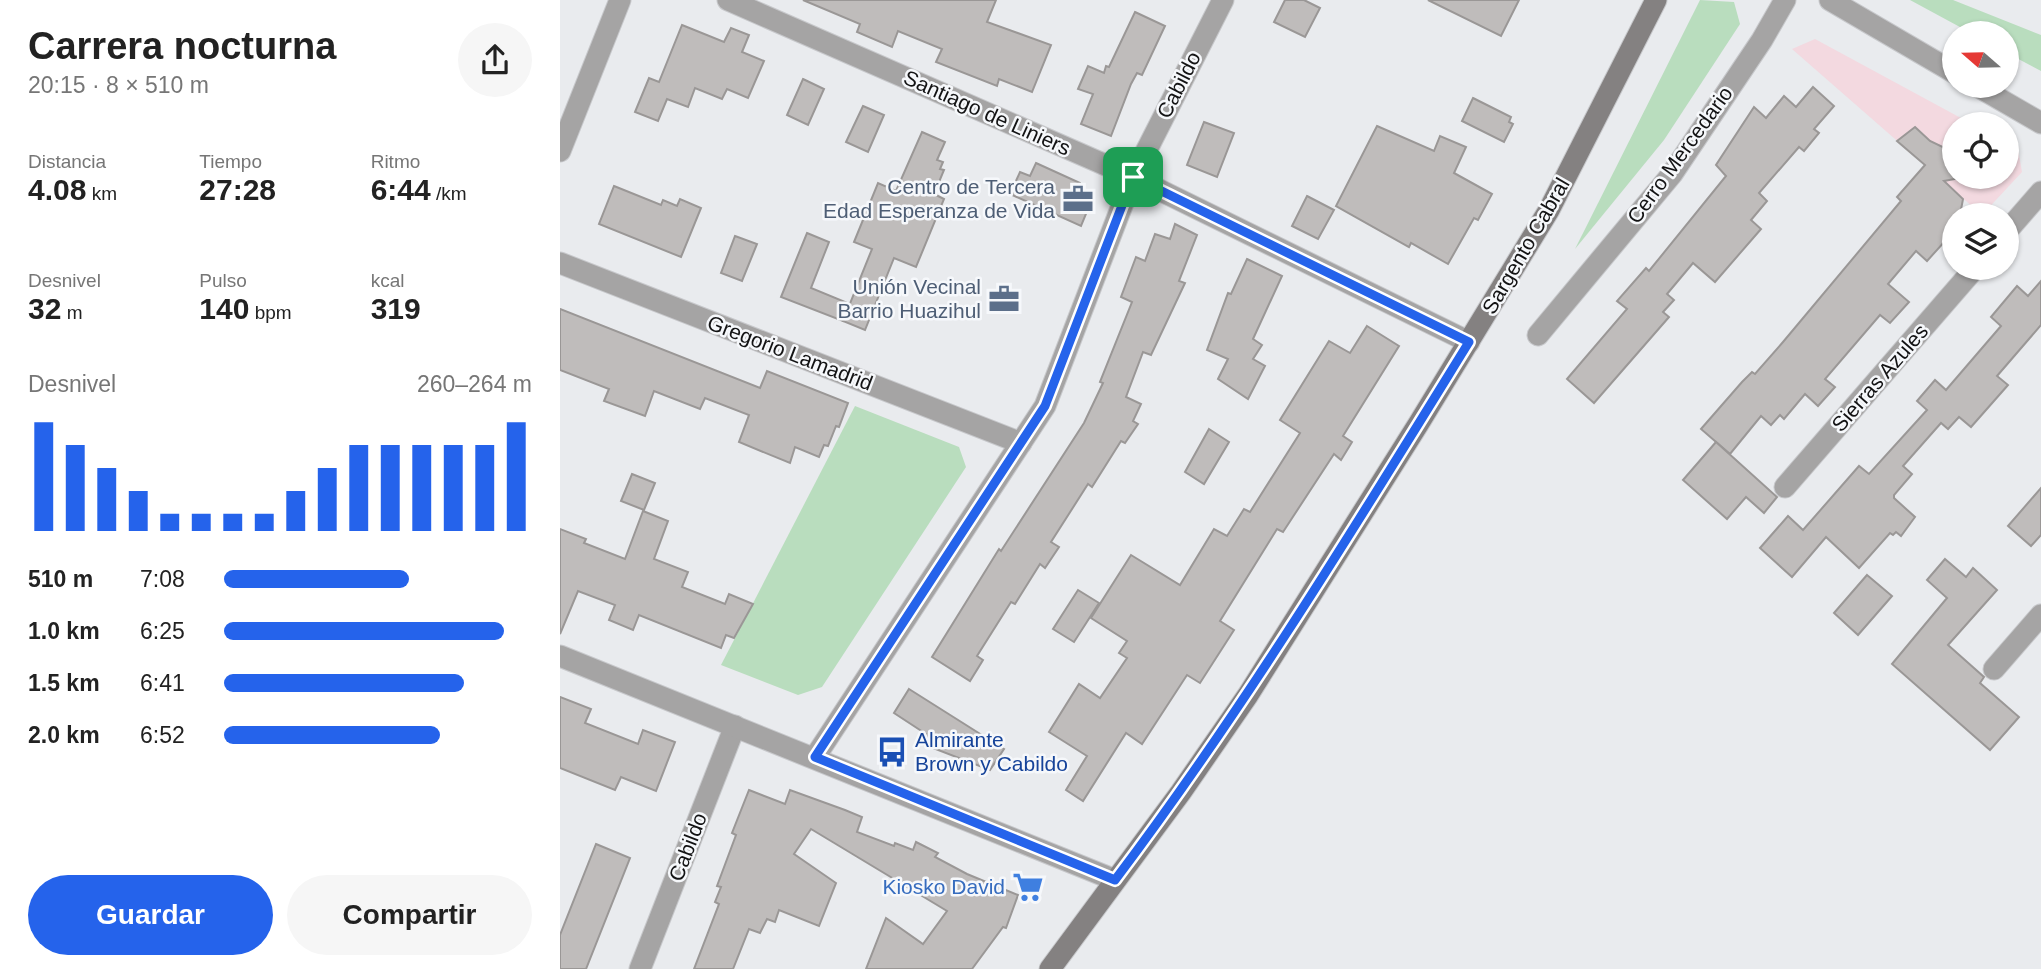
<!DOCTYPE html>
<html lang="es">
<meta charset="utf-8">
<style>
body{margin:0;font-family:Arial,sans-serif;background:#f6f6f6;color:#222;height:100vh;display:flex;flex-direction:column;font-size:26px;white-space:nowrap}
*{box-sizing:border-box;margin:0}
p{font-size:23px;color:#767676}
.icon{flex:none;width:38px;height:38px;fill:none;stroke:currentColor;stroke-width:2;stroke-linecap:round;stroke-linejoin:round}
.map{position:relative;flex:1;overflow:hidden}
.drawer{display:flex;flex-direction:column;background:#fff;width:560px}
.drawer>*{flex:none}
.needle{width:46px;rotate:290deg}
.tools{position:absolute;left:1382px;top:21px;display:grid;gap:14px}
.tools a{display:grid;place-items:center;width:77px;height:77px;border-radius:50%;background:#fff;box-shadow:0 2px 5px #0004;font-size:35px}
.pin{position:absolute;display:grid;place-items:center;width:60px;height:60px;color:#fff;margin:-30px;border-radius:14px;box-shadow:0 4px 10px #0006}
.round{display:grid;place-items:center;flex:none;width:74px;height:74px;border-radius:37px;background:#f6f6f6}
.headline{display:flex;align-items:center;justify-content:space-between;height:119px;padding:0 28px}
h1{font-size:38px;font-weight:800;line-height:52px}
.figures{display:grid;grid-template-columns:repeat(3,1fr);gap:10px;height:119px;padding:7px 28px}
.figures div{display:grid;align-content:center}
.figures b{font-size:30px;font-weight:800}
.figures small{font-size:19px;font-weight:400}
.figures p{font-size:19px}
.chart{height:196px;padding:14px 28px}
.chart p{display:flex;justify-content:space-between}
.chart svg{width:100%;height:126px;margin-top:7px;stroke:#2563eb;stroke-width:6}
.cta{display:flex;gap:14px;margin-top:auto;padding:14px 28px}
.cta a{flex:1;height:80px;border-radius:42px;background:#2563eb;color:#fff;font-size:28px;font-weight:800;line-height:80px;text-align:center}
.cta a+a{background:#f6f6f6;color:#222}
ul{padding:0 28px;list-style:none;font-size:23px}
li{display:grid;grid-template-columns:112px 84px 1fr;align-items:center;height:52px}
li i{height:18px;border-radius:9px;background:#2563eb}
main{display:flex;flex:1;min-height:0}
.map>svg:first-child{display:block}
</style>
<main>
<section class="drawer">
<div class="headline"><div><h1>Carrera nocturna</h1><p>20:15 · 8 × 510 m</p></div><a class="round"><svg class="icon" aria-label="share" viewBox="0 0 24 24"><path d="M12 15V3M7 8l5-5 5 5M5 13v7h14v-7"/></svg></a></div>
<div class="figures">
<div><p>Distancia</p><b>4.08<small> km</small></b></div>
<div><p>Tiempo</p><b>27:28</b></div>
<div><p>Ritmo</p><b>6:44<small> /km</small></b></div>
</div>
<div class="figures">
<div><p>Desnivel</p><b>32<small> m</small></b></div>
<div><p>Pulso</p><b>140<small> bpm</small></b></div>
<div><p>kcal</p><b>319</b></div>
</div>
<div class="chart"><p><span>Desnivel</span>260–264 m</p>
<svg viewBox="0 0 160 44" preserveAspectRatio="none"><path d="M5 44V6M15 44V14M25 44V22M35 44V30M45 44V38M55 44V38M65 44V38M75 44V38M85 44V30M95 44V22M105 44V14M115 44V14M125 44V14M135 44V14M145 44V14M155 44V6"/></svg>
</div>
<ul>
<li><b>510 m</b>7:08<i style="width:60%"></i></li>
<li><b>1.0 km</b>6:25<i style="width:91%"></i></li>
<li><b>1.5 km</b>6:41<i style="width:78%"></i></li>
<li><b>2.0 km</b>6:52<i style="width:70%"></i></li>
</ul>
<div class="cta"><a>Guardar</a><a>Compartir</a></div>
</section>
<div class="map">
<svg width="1481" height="969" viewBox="0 0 1481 969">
<rect width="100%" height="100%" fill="#e9ebee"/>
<path fill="#f3d9e0" d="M1255,39L1412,124H1395V177H1447V143L1458,149L1462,172L1422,215L1232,49Z"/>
<g fill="#b9ddbe">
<path d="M1140,0L1174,2L1180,24L1104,140L1015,249Z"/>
<path d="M1350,0H1393L1481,35V71L1447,53V33H1411Z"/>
<path d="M295,406L399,447L406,467L262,687L238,695L161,665Z"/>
</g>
<g fill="#bfbcbb" stroke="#9a9796" stroke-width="2">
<path d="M243,0H436L427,22L491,45L472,92L439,79L437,86L376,62L382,49L338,31L332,47L297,32L300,24Z"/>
<path d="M725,0H744L760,8L745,37L714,22Z"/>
<path d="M868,0H959L941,36Z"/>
<path d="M575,12L605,26L582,75L577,73L571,84L551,136L521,124L533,94L518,89L528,66L544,73L546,66L549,67Z"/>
<path d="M122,25L164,42L171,28L189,35L182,52L204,61L188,98L167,89L162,99L135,88L128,107L107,99L98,121L75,112L89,78L99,82Z"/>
<path d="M243,79L264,89L248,125L227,115Z"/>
<path d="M1253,87L1274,106L1254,129L1259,133L1244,151L1239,147L1199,193L1207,201L1191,220L1201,229L1155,282L1133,263L1107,294L1114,300L1103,312L1109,317L1034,403L1007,379L1067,309L1057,301L1086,268L1089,271L1166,176L1156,165L1194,107L1206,118L1224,96L1236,107Z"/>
<path d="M913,98L951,117L949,122L953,124L944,142L902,121Z"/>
<path d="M303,106L324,115L308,152L286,142Z"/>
<path d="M644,122L674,133L657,177L627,165Z"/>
<path d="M817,126L874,151L880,136L906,147L894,173L932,194L918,220L914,218L888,264L851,243L849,247L776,206Z"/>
<path d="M1355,127L1370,141L1395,153V179L1384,181L1403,199L1400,215H1395V230L1367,261L1356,251L1328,284L1349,302L1330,323L1320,315L1265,379L1275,387L1258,406L1245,394L1224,419L1220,415L1211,425L1201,416L1170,454L1141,429L1182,382L1192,372L1195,374L1223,342L1341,201L1337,197L1365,165L1337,141Z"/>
<path d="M362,132L385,142L377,160L383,162L380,169L384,170L374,194L384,199L356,267L334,258L305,330L283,321L312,249L294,242L318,183L336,191Z"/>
<path d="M476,163L520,183L528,209L521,226L450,194L460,172L470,176Z"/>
<path d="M54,186L101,205L103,200L117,206L120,199L141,208L121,257L39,224Z"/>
<path d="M747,196L774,210L758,239L732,226Z"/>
<path d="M615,224L637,235L619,281L625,283L591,355L583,352L566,397L581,404L573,421L578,424L565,443L561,441L532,487L528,484L491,542L499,547L485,568L480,564L455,604L451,602L417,656L423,660L410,681L372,657L439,549L441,551L524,423L543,383L540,382L572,302L561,297L576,257L585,261L595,234L610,239Z"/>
<path d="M247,233L269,242L251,288L290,304L283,321L221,297Z"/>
<path d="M175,236L197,244L182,281L161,273Z"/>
<path d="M687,259L722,276L693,339L702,345L693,359L705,366L688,399L658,379L668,359L647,350L668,293L671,294Z"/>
<path d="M1481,281V325L1437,376L1448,385L1411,427L1399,417L1388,429L1381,423L1343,466L1352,474L1334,495V498L1355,517L1341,536L1336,532L1333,535L1330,533L1299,568L1266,537L1232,577L1200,548L1228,516L1243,530L1299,466L1309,474L1367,410L1357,401L1375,380L1386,390L1441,326L1431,317L1457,286L1468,296Z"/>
<path d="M0,309L200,388L207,371L288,403L279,427L276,426L268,446L264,445L259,457L235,447L230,463L179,442L189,415L145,398L140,409L94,391L85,416L44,401L49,389L0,370Z"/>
<path d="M807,326L839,346L783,436L792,442L781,460L774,454L723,532L717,529L660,621L674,630L640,683L627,675L582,744L566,733L523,801L506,790L527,756L489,732L519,684L540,698L567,658L559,653L567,641L531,618L571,555L620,585L654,529L667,536L684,509L690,512L740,433L720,420L769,341L790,353Z"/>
<path d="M649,429L669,442L644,484L625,472Z"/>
<path d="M1156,442L1217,497L1204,513L1186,497L1167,519L1123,480Z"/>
<path d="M72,474L95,483L84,510L61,501Z"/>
<path d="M1481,488V535L1471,546L1448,526Z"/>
<path d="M83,511L108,521L94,559L128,572L122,587L165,604L169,594L193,604L174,638L166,635L161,648L79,615L73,630L49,620L55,605L18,591L0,634V529L26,539L24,543L65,559Z"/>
<path d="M1385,559L1406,577L1413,568L1437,590L1388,645L1424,677L1420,683L1459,717L1430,750L1332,664L1387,598L1367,580Z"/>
<path d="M1307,575L1332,596L1298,635L1274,613Z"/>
<path d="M518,590L539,603L514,642L493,629Z"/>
<path d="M349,689L444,749L430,770L360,743L366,734L334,713Z"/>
<path d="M0,697L31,709L25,723L78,744L83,730L115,742L96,791L61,777L55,790L0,768Z"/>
<path d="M189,790L225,804L230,790L285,810L302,817L297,832L334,846L335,843L353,850L356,842L378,853L375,857L407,874L458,895L446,928L443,927L412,969H306L326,918L363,944L387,911L251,829L234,854L276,883L259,926L219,910L215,922L207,919L200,933L189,929L173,969H134L159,904L155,902L161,887L157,886L176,835L172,833Z"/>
<path d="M36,844L70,858L26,969H0V935Z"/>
</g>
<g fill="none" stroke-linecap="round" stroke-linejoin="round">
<g stroke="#c7c8cb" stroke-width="23">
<g id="minor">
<path d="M168,0L573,177L909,342"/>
<path d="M1270,0L1395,73"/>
<path d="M1417,86L1481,123"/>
<path d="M0,151L60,0"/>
<path d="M1447,231L1481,192"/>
<path d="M0,263L461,443"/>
<path d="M978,335L1112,174L1202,40L1225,0"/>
<path d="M1225,487L1415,268"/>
<path d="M1434,669L1481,615"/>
<path d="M255,757L485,406L573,177L663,0"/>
<path d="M80,969L175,726"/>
</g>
</g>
<g stroke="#c7c8cb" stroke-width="23">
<path id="tertiary" d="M0,656L555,880"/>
</g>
<g stroke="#c7c8cb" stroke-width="23">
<path id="secondary" d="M490,969L621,792L688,695L859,423L989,210L1096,0"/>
</g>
<use href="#minor" stroke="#a5a4a4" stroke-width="21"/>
<use href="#tertiary" stroke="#a5a4a4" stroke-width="21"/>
<use href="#secondary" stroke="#848181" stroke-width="21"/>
</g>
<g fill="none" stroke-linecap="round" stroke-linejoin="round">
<g stroke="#fff" stroke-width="14">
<path id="route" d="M573,177L909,342C796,525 684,709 555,880L255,757L485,406Z"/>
</g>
<use href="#route" stroke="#2563eb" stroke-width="9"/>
</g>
<defs>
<g id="office-bare" transform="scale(2.415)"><path d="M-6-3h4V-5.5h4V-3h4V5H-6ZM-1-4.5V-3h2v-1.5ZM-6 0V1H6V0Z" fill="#5c6f8a" stroke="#f6f8fb" stroke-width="2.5" paint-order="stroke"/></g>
<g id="bus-bare" transform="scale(2.415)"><path d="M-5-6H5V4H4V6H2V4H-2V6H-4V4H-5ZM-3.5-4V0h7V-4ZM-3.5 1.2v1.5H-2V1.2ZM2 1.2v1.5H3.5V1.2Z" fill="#1a4fb4" stroke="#f6f8fb" stroke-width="2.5" paint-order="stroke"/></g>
<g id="supermarket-bare" transform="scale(2.415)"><path d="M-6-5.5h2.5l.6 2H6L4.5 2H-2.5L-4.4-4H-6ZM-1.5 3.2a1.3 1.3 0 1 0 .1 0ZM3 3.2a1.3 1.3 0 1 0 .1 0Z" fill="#3f7fe0" stroke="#f6f8fb" stroke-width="2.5" paint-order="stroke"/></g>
</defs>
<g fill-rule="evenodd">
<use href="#office-bare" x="518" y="199"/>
<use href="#office-bare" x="444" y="299"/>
<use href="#bus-bare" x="332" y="752"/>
<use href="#supermarket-bare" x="468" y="887"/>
</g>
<g text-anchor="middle" stroke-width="5" stroke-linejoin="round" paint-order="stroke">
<g font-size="21" fill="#131314" stroke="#f6f8fb">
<text transform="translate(619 85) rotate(-63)" y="7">Cabildo</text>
<text transform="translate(427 113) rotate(24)" y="7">Santiago de Liniers</text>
<text transform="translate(1120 155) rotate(-54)" y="7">Cerro Mercedario</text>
<text transform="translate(966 246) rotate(-60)" y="7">Sargento Cabral</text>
<text transform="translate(230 353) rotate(21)" y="7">Gregorio Lamadrid</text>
<text transform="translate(1320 378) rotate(-49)" y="7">Sierras Azules</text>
<text transform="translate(128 847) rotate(-69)" y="7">Cabildo</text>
</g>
<g font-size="21" fill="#4e5e75" stroke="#f6f8fb" text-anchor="end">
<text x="495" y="194">Centro de Tercera<tspan x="495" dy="24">Edad Esperanza de Vida</tspan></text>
<text x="421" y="294">Unión Vecinal<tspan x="421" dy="24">Barrio Huazihul</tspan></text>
</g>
<g font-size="21" fill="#164399" stroke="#f6f8fb" text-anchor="start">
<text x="355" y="747">Almirante<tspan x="355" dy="24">Brown y Cabildo</tspan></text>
</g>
<g font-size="21" fill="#366cbe" stroke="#f6f8fb" text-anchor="end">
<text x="445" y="894">Kiosko David</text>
</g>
</g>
</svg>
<div class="tools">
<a><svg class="needle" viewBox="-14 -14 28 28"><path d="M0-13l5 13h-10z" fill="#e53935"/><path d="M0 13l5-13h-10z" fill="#767676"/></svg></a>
<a><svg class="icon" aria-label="locate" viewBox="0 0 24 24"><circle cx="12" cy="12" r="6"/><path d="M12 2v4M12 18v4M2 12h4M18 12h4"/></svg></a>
<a><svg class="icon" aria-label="layers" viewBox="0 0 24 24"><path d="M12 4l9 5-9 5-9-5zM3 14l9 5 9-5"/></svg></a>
</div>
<div class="pin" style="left:573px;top:177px;background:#1e9e55"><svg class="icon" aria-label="arrive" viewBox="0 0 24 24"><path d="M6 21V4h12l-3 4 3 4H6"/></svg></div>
</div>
</main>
